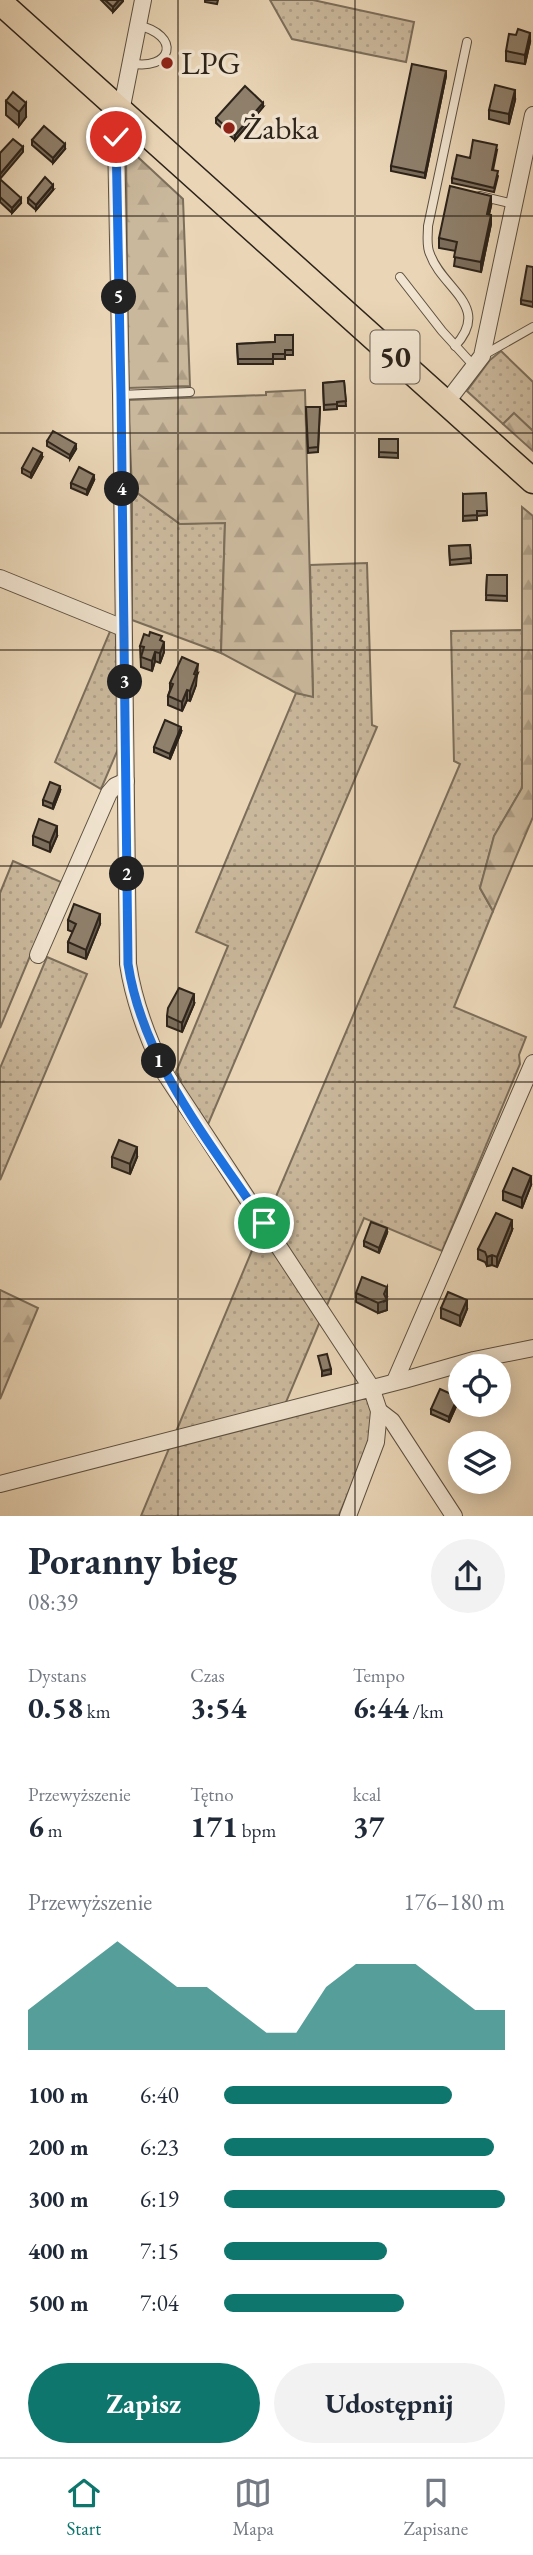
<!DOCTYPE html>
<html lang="pl">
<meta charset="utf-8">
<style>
body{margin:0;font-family:"EB Garamond",serif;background:#f2f2f3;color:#1f2937;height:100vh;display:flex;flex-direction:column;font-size:26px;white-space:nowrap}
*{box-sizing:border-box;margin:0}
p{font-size:23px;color:#747a83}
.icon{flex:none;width:38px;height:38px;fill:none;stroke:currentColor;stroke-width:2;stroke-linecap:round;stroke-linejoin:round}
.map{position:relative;height:1516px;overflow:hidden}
.details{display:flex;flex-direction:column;background:#fff;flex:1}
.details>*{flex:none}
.buttons{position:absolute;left:448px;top:1354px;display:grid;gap:14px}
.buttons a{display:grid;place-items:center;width:63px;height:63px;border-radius:50%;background:#fff;box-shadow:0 4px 18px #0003;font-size:35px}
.pin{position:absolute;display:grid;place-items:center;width:60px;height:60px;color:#fff;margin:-30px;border:4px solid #fff;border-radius:50%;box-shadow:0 2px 7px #0007}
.km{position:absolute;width:35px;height:35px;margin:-18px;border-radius:50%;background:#222;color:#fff;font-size:19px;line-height:35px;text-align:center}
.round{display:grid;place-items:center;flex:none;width:74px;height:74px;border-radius:37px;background:#f2f2f3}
.head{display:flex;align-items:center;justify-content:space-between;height:119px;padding:0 28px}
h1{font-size:38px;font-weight:700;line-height:52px}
.metrics{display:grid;grid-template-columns:repeat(3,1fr);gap:10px;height:119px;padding:7px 28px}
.metrics div{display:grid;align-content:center}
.metrics b{font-size:30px;font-weight:700}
.metrics small{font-size:19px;font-weight:400}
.metrics p{font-size:19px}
.chart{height:196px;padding:14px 28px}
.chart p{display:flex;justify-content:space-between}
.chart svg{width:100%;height:126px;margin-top:7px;fill:#0f766e;opacity:.7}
.action{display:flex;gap:14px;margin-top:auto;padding:14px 28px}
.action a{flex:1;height:80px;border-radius:42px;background:#0f766e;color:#fff;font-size:28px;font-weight:700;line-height:80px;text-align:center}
.action a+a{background:#f2f2f3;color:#1f2937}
ul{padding:0 28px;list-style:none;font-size:23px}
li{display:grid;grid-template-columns:112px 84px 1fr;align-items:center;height:52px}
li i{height:18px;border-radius:9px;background:#0f766e}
.menu{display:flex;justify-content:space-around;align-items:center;height:98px;border-top:2px solid #e0e1e3;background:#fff;font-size:19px;color:#747a83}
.menu a{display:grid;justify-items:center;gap:4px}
.menu .on{color:#0f766e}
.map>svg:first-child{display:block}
</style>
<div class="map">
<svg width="533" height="1516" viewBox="0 0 533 1516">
<defs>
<pattern id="grass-dots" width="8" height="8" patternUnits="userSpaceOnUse" patternTransform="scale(1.75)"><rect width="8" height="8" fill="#cab89c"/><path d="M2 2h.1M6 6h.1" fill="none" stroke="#ae9e86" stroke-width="1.8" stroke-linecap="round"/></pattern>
<pattern id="forest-firs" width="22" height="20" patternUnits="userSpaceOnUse" patternTransform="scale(1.75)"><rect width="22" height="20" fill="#cab89c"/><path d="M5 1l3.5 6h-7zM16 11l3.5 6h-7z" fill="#ae9e86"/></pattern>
</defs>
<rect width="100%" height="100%" fill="#ead6b7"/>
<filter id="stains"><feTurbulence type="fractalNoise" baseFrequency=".00286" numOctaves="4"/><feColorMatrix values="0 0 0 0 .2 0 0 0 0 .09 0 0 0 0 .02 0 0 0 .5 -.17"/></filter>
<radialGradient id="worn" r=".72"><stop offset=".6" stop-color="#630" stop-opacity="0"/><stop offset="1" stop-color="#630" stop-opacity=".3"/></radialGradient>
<g fill="url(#grass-dots)" stroke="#7b6e5b" stroke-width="2">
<path d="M270,0H313L414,22L406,62L292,39Z"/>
<path d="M501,351L533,382V431L514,414L503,424L467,391L490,360Z"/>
<path d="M132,489L180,524L225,522L221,653L132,620Z"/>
<path d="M367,563L372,725L377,727L206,1129L179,1085L181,1080L176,1072L228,946L196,932L296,693L313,696L310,565Z"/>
<path d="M111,629L119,635L121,742L101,789L55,762Z"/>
<path d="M522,630V788L494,837L480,888L493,911L454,1007L526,1037L519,1055L520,1064L442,1251L364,1218L325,1310L266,1220L460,764L454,761L451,631Z"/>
<path d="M13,861L61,882L0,1028V893Z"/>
<path d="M47,957L87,974L0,1180V1068Z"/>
<path d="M261,1229L321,1319L286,1402L285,1405L175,1434Z"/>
<path d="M344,1399H368L374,1416L371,1439L339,1515L141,1516L170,1446Z"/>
</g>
<g fill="url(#forest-firs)" stroke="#7b6e5b" stroke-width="2">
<path d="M126,146L183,199L190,386L128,388Z"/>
<path d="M305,390L313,697L296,693L221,653L225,523L180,524L132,489L128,400L266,395V392Z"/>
<path d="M514,413L533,431V451L503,424Z"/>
<path d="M522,507L533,516V817L493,911L480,888L494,836L522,788Z"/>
<path d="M0,1290L38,1308L0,1399Z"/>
</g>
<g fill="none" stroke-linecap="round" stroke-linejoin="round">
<g stroke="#5c5041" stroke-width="10">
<g id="service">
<path d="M129,63C173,72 182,35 137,25"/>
<path d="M480,196L514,204"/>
<path d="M400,277L442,331L474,366"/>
<path d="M455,346C492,306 442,289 430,254C426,246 428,236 428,226L467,42"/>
<path d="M482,356L533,327"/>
<path d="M121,395L190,392"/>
</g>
</g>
<g stroke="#5c5041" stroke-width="18">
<g id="minor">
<path d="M143,0L116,137L121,395L128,964C134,1003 147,1037 164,1072L371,1387L379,1411L376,1442L348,1516"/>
<path d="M446,403L482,356L533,115"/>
<path d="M0,578L123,628"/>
<path d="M38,955L109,793L115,786L126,781"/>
<path d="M395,1381L533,1063"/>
<path d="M379,1411L392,1421L454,1516"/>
<path d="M0,1484L404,1380L474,1360L533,1348"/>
</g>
</g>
<g stroke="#2c231a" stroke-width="27">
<path id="primary" d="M0,2L533,481"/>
</g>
<use href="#service" stroke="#f1e4d0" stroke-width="8"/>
<use href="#minor" stroke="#f1e4d0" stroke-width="16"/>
<use href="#primary" stroke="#ead6b7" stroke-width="24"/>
</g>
<g fill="#7b6e5d" stroke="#2c231a" stroke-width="2">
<path d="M101,0H123V1L113,12Z"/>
<path d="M205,0H218L217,4L205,2Z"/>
<path d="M530,42L525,64L506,61V51Z"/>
<path d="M446,76L425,178L391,171V166Z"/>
<path d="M515,100L509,124L489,119V110Z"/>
<path d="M6,101L26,117L19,126L6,115Z"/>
<path d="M263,107L235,140L216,123V118Z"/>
<path d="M32,140L65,149L53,163L32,145Z"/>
<path d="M497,150L493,170L498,176L494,192L452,183V178L470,158Z"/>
<path d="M0,181L21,203L12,213L0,202Z"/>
<path d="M53,190L36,210L28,203V198Z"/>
<path d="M491,206L489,214L491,224L481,272L454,266L456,251L439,248V238Z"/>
<path d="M533,267V307L521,304V300Z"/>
<path d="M293,335V355H285V359H273V364H238L237,344L275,342Z"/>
<path d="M344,381L346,406H337V409L324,410L323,383Z"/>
<path d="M306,407H320L318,452L308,453Z"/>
<path d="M379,439H398V458L379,457Z"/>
<path d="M47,441L76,449L70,459L47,446Z"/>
<path d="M42,458L31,478L22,473V468Z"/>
<path d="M94,480L87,495L71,488V483Z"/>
<path d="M463,494L487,511V515L477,516V520L463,521Z"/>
<path d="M470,545L471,563L450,565L449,546Z"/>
<path d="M487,575H507V601L486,600Z"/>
<path d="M162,641L164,652L160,663L155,661L152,671L141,667L140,646Z"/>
<path d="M198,673L196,678V685L190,701L187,700L182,711L168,705V696L170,690V683Z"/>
<path d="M181,732L170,759L154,752V747Z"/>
<path d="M60,791L53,809L43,805V800Z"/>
<path d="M33,836H57L50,852L33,845Z"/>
<path d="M68,920L100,924L86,959L68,952V942L73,932L68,930Z"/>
<path d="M194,1004L182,1032L167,1026V1016Z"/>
<path d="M112,1157H137L130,1174L112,1167Z"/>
<path d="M531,1185L522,1208L503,1200V1191Z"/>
<path d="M512,1230L497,1267L492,1265L487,1266L485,1262L478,1259V1249Z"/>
<path d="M387,1233L379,1253L364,1246V1241Z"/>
<path d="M356,1293L387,1297L386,1299L387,1310L378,1313L356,1302Z"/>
<path d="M441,1308L467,1309L460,1326L441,1318Z"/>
<path d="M458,1402L449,1422L431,1414V1409Z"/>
</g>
<g fill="#645a4c" stroke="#2c231a" stroke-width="2">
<path d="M119,0H123V1L113,12V7Z"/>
<path d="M530,33V42L525,64V55Z"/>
<path d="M446,71V76L425,178V173Z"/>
<path d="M515,90V100L509,124V114Z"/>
<path d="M26,103V117L19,126V112Z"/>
<path d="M263,103V107L235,140V135Z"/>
<path d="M65,144V149L53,163V158Z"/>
<path d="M23,147V152L0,179V174Z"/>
<path d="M53,185V190L36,210V205Z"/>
<path d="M491,196V206L487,223V214Z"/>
<path d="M21,198V203L12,213V208Z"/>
<path d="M491,215V224L481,272V262Z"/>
<path d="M76,444V449L70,459V455Z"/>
<path d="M42,453V458L31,478V473Z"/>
<path d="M94,475V480L87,495V490Z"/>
<path d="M164,642V652L160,663V653Z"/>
<path d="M155,652V661L152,671V661Z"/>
<path d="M198,664L196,685L190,701V691L194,674Z"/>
<path d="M187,690V700L182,711V702Z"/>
<path d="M181,727V732L170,759V754Z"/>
<path d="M60,786V791L53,809V804Z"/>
<path d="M57,826V836L50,852V843Z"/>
<path d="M100,914V924L86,959V950Z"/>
<path d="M194,994V1004L182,1032V1023Z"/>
<path d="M137,1147V1157L130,1174V1164Z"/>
<path d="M531,1176V1185L522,1208V1198Z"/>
<path d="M512,1220V1230L497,1267V1257Z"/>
<path d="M387,1228V1233L379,1253V1248Z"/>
<path d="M492,1255V1265L487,1266V1257Z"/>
<path d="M387,1287V1297L385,1301L387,1300V1310L378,1313V1303Z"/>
<path d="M467,1300V1309L460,1326V1316Z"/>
<path d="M331,1369V1374L322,1376V1371Z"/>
<path d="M458,1397V1402L449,1422V1417Z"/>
</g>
<g fill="#8f806c" stroke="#2c231a" stroke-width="2">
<path d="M105,0H119L113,7Z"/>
<path d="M518,29L530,33L525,55L506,51L509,34L516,35Z"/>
<path d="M412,64L446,71L425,173L391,166Z"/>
<path d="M495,85L515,90L509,114L489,110Z"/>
<path d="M245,86L263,103L235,135L216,118Z"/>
<path d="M13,92L26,103L19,112L6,101Z"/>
<path d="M44,126L65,144L53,158L32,140Z"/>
<path d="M13,139L23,147L0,174V153Z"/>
<path d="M473,140L497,145L492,170L498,171L494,188L452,178L457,155L470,158Z"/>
<path d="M45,177L53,185L36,205L28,198Z"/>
<path d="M1,180L21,198L12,208L0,197V181Z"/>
<path d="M450,186L491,196L487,214L491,215L481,262L454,257L457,242L439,238Z"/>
<path d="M527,266L533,267V302L521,300Z"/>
<path d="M275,335H293V350H285V354H273V359H238L237,344L275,342Z"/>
<path d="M344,381L346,401L337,402V404L324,405L323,383Z"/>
<path d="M306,407H320L318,447L308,448Z"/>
<path d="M53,431L76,444L70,455L47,441Z"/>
<path d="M379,439H398V453L379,452Z"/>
<path d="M33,448L42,453L31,473L22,468Z"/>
<path d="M79,467L94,475L87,490L71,483Z"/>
<path d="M486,493L487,511H477V515L463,516V494Z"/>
<path d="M470,545L471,558L450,560L449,546Z"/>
<path d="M487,575H507V596L486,595Z"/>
<path d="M150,632L162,636L160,640L164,642L160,653L155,652L152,661L141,657L144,647L140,646L144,634L149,636Z"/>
<path d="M182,657L198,664L194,674L196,675L190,691L187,690L182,702L168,696L173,684L170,683Z"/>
<path d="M165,720L181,727L170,754L154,747Z"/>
<path d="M50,782L60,786L53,804L43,800Z"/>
<path d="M39,819L57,826L50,843L33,836Z"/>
<path d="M74,904L100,914L86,950L68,942L76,924L68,920Z"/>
<path d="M179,988L194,994L182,1023L167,1016L168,1008Z"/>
<path d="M119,1140L137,1147L130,1164L112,1157Z"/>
<path d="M513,1168L531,1176L522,1198L503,1191Z"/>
<path d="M496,1213L512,1220L497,1257L492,1255L487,1257L485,1252L478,1249Z"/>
<path d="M371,1222L387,1228L379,1248L364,1241Z"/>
<path d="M362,1277L387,1287L384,1294L387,1300L378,1303L356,1293Z"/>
<path d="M448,1292L467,1300L460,1316L441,1308Z"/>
<path d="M327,1354L331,1369L322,1371L318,1356Z"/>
<path d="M440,1389L458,1397L449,1417L431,1409Z"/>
</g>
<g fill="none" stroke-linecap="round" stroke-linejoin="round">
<g stroke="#fff" stroke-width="14">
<path id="route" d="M116,137L121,395L128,964C143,1062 210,1142 264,1223"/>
</g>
<use href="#route" stroke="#1a73e8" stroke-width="9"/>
</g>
<path fill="none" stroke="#2c231a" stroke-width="2" stroke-opacity="0.55" d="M178,0V1516M355,0V1516M0,216H533M0,433H533M0,650H533M0,866H533M0,1082H533M0,1299H533"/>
<g fill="#8f2418" stroke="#f1e4d0" stroke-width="2.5">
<circle cx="167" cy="63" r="7"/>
<circle cx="229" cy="128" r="7"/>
</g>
<g text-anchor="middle" stroke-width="7" stroke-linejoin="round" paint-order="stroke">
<rect fill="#f1e4d0" stroke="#675d51" stroke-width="2" x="370.5" y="330.5" width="49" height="53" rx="5"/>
<g font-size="30" font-weight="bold" fill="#2c231a">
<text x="395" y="367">50</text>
</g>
<g font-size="32" fill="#2c231a" stroke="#f1e4d0" text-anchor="start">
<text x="181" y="74">LPG</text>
<text x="243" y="139">Żabka</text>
</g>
</g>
<rect width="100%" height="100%" filter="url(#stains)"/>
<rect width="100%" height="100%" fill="url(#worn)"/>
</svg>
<div class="buttons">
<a><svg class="icon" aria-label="locate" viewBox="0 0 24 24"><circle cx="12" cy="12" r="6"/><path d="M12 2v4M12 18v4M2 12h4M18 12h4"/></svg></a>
<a><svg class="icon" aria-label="layers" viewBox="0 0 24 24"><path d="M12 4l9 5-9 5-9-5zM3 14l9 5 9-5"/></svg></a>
</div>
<div class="pin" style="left:264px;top:1223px;background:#1e9e55"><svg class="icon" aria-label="arrive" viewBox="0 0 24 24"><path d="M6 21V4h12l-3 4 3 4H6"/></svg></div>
<div class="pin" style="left:116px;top:137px;background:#d93025"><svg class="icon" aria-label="check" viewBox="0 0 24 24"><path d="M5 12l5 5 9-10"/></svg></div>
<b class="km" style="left:159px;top:1061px">1</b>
<b class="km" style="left:127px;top:874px">2</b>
<b class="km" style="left:125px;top:682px">3</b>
<b class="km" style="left:122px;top:489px">4</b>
<b class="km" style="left:119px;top:297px">5</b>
</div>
<section class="details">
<div class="head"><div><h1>Poranny bieg</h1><p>08:39</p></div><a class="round"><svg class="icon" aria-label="share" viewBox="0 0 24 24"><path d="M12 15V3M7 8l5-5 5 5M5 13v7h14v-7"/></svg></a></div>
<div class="metrics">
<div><p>Dystans</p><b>0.58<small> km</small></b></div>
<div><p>Czas</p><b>3:54</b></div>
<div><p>Tempo</p><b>6:44<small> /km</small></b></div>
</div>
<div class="metrics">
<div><p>Przewyższenie</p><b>6<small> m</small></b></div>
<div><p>Tętno</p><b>171<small> bpm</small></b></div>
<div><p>kcal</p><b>37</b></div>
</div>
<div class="chart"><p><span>Przewyższenie</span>176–180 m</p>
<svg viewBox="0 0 160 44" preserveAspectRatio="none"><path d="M0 44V30L10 22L20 14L30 6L40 14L50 22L60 22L70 30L80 38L90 38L100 22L110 14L120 14L130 14L140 22L150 30L160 30V44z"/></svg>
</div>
<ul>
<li><b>100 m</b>6:40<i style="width:81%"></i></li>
<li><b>200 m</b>6:23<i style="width:96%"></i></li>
<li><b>300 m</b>6:19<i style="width:100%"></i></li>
<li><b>400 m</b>7:15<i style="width:58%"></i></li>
<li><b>500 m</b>7:04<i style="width:64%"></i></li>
</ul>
<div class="action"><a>Zapisz</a><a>Udostępnij</a></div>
</section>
<nav class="menu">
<a class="on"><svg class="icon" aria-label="home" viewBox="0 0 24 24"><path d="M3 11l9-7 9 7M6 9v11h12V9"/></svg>Start</a>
<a><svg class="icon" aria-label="map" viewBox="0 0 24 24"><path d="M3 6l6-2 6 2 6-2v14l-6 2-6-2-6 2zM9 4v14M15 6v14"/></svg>Mapa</a>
<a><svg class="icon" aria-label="saved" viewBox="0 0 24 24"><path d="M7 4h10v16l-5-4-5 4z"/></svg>Zapisane</a>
</nav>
